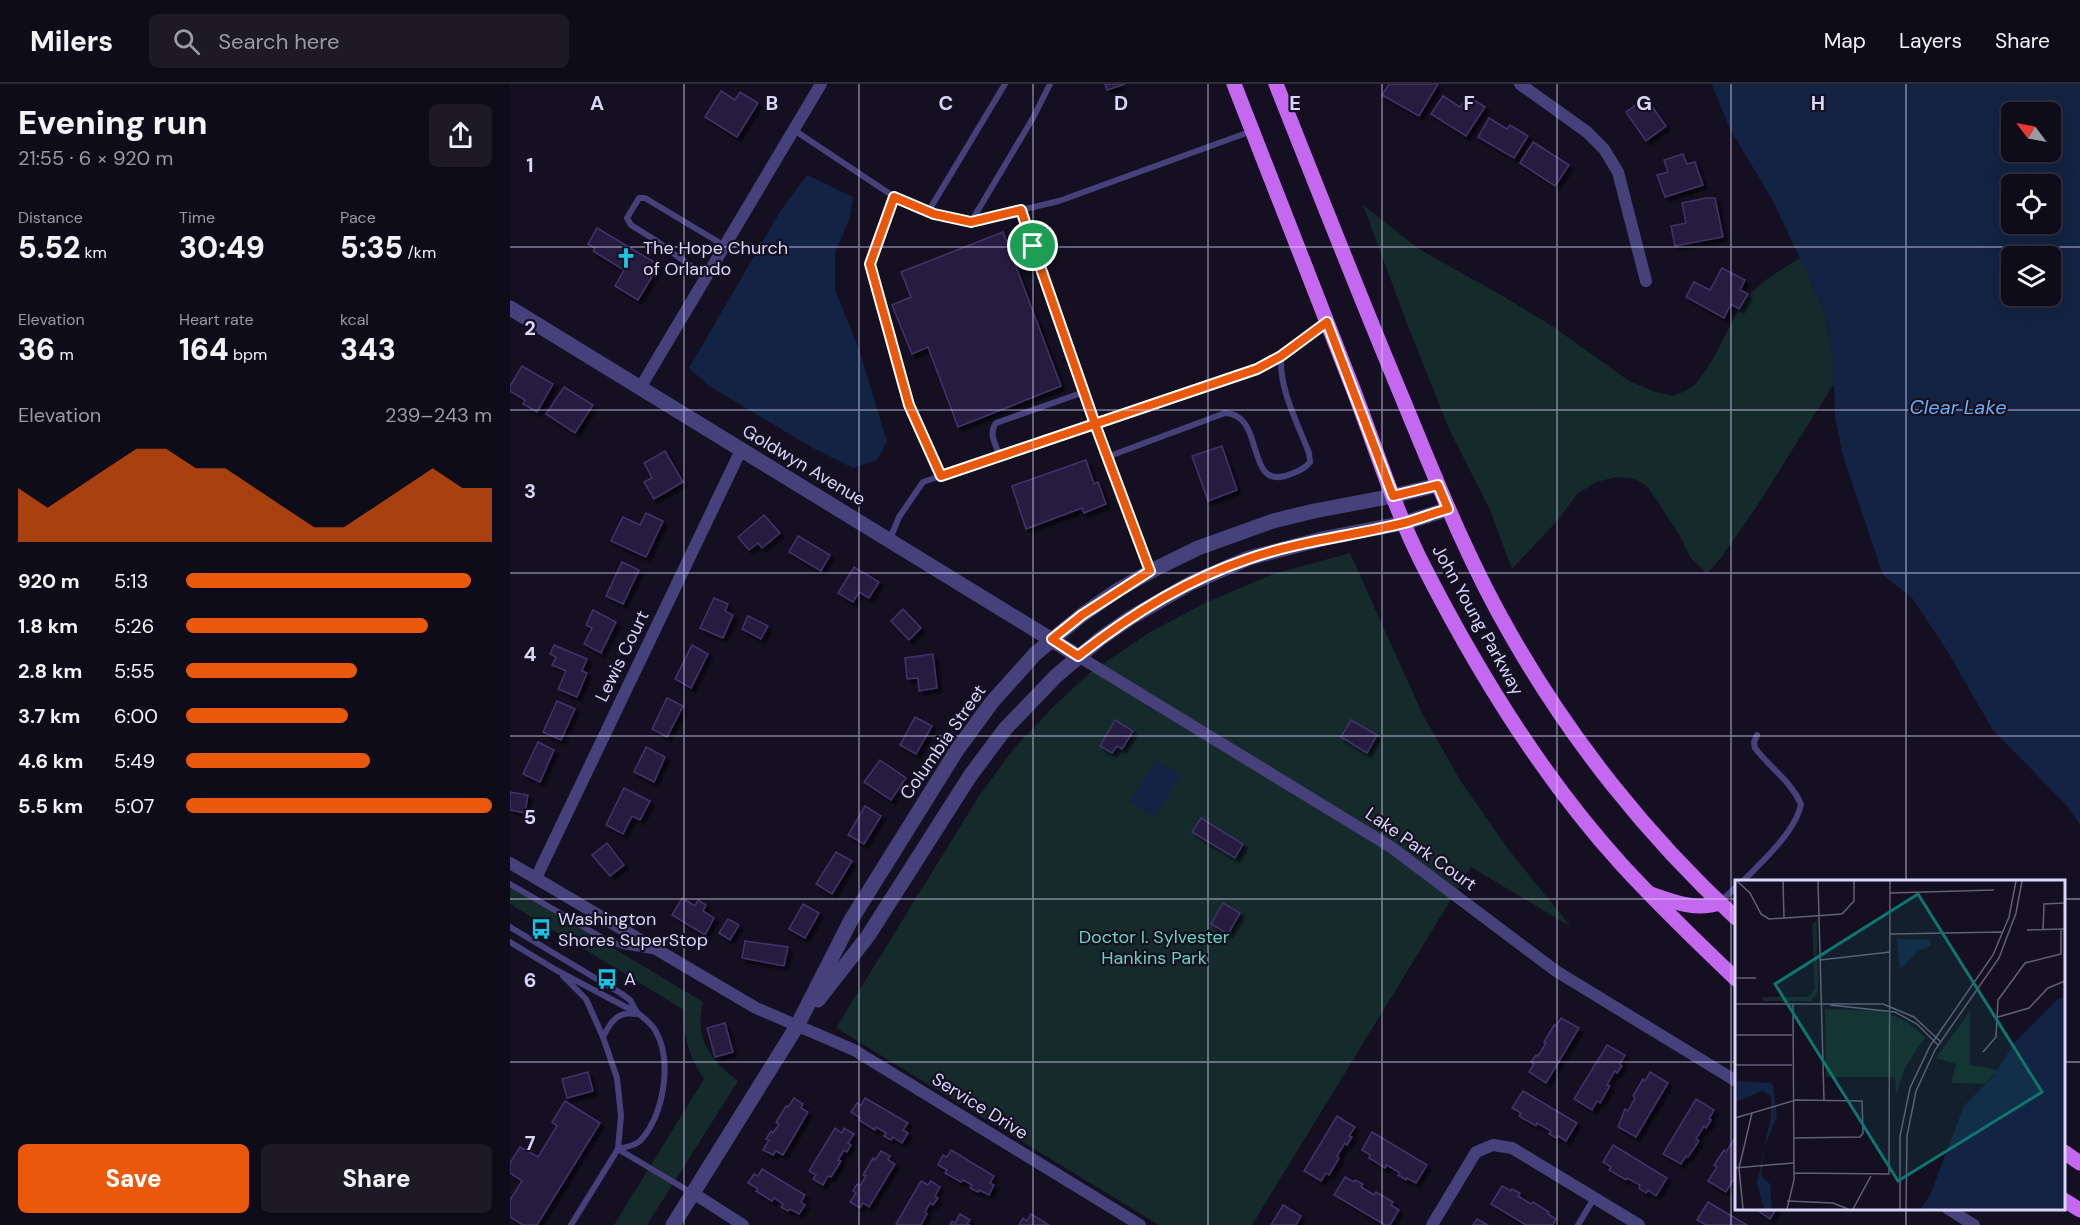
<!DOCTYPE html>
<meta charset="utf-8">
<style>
body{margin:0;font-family:"DM Sans",sans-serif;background:#1d1a26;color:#f1f3f6;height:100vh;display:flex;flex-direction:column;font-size:22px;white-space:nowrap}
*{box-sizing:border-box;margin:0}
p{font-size:20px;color:#9b9ba2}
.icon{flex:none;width:33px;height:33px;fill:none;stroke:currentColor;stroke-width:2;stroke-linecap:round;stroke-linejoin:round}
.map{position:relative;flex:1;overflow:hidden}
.side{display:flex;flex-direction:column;background:#0f0c19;width:510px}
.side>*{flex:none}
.needle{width:39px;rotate:302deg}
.controls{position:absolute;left:1491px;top:18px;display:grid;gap:12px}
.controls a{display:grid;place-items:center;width:60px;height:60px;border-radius:9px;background:#0f0c19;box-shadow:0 6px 24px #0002,0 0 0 2px #2f2c38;font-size:30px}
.pin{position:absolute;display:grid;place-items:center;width:51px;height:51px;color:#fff;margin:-26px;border:3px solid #fff;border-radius:50%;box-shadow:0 2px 6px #0007}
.round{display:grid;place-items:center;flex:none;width:63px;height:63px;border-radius:9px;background:#1d1a26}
.head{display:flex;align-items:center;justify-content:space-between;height:102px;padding:0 18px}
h1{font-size:33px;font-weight:800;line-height:45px}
.figures{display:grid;grid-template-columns:repeat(3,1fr);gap:9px;height:102px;padding:6px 18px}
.figures div{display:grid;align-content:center}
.figures b{font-size:30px;font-weight:800}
.figures small{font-size:16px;font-weight:400}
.figures p{font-size:16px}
.chart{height:168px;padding:12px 18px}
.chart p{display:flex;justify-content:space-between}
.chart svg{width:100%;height:108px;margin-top:6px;fill:#ea580c;opacity:.7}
.button{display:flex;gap:12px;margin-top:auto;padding:12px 18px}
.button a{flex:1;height:69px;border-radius:9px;background:#ea580c;color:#fff;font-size:24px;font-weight:800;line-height:69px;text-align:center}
.button a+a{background:#1d1a26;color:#f1f3f6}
ul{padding:0 18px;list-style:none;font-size:20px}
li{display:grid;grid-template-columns:96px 72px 1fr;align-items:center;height:45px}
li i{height:15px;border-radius:8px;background:#ea580c}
header{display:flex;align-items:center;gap:36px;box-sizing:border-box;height:84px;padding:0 30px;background:#0f0c19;border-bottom:2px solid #2f2c38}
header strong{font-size:28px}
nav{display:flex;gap:33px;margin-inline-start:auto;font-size:21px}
.search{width:420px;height:54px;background:#1d1a26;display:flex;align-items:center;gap:15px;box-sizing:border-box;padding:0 21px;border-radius:9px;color:#9b9ba2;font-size:22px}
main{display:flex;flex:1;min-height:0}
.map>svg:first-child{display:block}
</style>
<header>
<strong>Milers</strong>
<div class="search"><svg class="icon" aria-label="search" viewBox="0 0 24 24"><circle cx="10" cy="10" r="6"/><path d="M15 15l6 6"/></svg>Search here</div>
<nav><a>Map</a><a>Layers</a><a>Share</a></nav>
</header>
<main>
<section class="side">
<div class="head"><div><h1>Evening run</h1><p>21:55 · 6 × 920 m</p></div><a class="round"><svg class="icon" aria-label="share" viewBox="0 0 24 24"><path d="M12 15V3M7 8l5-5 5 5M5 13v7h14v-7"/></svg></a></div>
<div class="figures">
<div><p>Distance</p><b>5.52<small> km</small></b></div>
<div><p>Time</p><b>30:49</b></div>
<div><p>Pace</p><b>5:35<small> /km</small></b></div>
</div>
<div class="figures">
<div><p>Elevation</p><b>36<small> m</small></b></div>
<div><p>Heart rate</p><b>164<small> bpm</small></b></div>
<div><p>kcal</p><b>343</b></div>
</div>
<div class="chart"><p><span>Elevation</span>239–243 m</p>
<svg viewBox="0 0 160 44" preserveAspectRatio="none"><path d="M0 44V22L10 30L20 22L30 14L40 6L50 6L60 14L70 14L80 22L90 30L100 38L110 38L120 30L130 22L140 14L150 22L160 22V44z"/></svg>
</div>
<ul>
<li><b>920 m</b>5:13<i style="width:93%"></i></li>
<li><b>1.8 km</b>5:26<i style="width:79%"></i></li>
<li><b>2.8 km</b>5:55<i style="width:56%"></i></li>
<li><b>3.7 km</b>6:00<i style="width:53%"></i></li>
<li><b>4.6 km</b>5:49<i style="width:60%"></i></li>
<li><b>5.5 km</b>5:07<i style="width:100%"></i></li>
</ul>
<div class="button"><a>Save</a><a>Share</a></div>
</section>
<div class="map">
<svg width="1570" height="1141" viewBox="0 0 1570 1141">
<defs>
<filter id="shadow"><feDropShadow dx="4" dy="4" stdDeviation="1.5" flood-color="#0009"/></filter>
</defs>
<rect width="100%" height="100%" fill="#141021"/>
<g fill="#142a2b">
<path d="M853,121L909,165L991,211L1042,242L1119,297L1143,307L1164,312C1170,309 1179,306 1184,301C1207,277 1216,243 1235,217C1248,198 1271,186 1290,174L1314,226L1323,273L1325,298L1247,422L1213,471L1197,490L1180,473L1170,452L1138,403L1125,395L1107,393L1086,398L1067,410L1049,435L1002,485L980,426L939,345L898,242Z"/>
<path d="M840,469L912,629L950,696L998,765L1061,843L961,783L742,1141H649L326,944L469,712L504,664L545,621L581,588L640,548L695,519L763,490Z"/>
<path d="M0,802L193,918C184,954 200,977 228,997L137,1141H104L194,995C179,973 173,952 174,926L0,820Z"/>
</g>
<g fill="#132343" fill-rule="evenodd">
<path d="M1202,0H1570V741L1558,723L1483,646L1436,565L1402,514L1373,491L1333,372L1325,333L1323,273L1314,226L1264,119L1219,43ZM1540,28V68H1502V28ZM1540,100V140H1502V100ZM1502,172H1540V212H1502Z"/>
<path d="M297,91L343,113L340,133L325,169V206L349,265L377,358L367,376L343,384L301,363L199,302L179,284L271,126Z"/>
<path d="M646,676L671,691L645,733L619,718Z"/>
</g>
<g fill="#271e40" stroke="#41336a" stroke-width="1.5" filter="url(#shadow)">
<path d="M595,0H615L597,6Z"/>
<path d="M879,0H928L909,32L872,11Z"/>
<path d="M211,7L225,16L230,8L248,19L227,53L195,33Z"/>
<path d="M933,12L950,23L958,12L975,23L956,52L921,30Z"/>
<path d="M1136,14L1156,42L1136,57L1116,28Z"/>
<path d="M979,34L997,45L1000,41L1018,52L1004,74L968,53Z"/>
<path d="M1023,58L1059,81L1045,102L1010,79Z"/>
<path d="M1173,70L1177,80L1185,78L1193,101L1155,113L1147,91L1158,88L1154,76Z"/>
<path d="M1196,114H1205L1213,153L1165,162L1161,142L1176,139L1172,119Z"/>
<path d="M87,144L149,181L128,216L105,202L114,186L83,167L85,164L78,160Z"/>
<path d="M493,148L551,302L448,343L418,263L402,270L382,221L401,213L391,188Z"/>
<path d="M1212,184L1235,196L1230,206L1238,210L1229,225L1221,220L1214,234L1176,213L1184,198L1200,206Z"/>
<path d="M12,282L43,300L27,328L13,320L15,316L0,307V302Z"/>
<path d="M54,303L83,321L65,349L36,330Z"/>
<path d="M712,362L727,406L698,417L682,372Z"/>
<path d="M155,367L173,398L144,415L134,398L142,394L134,379Z"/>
<path d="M576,376L584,400L588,398L596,420L574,429L572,424L516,445L502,402Z"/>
<path d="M136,429L153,437L136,473L101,457L113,433L130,441Z"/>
<path d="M254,431L270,449L252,464L248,459L239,466L228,453Z"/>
<path d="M288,452L320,471L311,487L279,468Z"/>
<path d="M112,478L129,486L113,520L96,512Z"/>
<path d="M344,483L369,498L359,514L349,508L343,518L328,509Z"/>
<path d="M204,514L218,520L215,527L223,531L213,554L190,544Z"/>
<path d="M393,525L411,544L399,556L381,537Z"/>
<path d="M83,526L106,538L91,569L74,560L82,544L76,541Z"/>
<path d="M238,532L258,542L251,555L232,545Z"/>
<path d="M44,561L77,575L72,587L77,589L67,613L48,605L56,587L42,581L46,573L40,570Z"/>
<path d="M182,561L198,570L181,604L165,595Z"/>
<path d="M423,570L427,604L409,607L408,594L397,595L395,574Z"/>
<path d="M157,614L173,622L157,653L142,645Z"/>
<path d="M47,617L65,625L51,656L33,648Z"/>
<path d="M405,633L422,642L406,670L390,661Z"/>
<path d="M605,636L623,647L612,665L607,662L602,669L590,662Z"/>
<path d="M841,636L867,651L857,669L831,653Z"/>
<path d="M28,658L44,666L30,698L13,690Z"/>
<path d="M136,663L155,673L144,698L124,688Z"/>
<path d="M370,676L396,694L381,716L354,698Z"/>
<path d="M114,704L140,717L130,736L122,732L113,750L96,741Z"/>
<path d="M0,708L18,711L15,729L0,726Z"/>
<path d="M355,722L371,732L354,760L338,751Z"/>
<path d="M691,734L733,760L725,774L682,748Z"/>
<path d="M97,759L114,781L100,792L82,771Z"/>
<path d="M326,768L342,777L322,810L306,800Z"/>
<path d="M172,814L185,822L188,816L196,821L193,827L204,834L195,851L162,831Z"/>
<path d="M713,819L730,829L718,850L701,840Z"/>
<path d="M293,820L309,829L295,854L279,845Z"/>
<path d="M218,835L229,841L220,856L209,849Z"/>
<path d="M235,857L278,863L274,882L232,874Z"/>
<path d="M1051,934L1069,944L1036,999L1019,988L1024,980L1021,978L1026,971L1028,972L1036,959L1034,958L1044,941L1046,942Z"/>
<path d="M215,939L223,968L205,973L197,944Z"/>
<path d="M1097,961L1115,971L1110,980L1112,982L1107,989L1105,987L1097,1001L1100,1002L1090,1019L1087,1017L1082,1026L1064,1015Z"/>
<path d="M78,988L83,1007L57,1014L52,995Z"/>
<path d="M1140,988L1158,999L1126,1053L1108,1043L1115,1025L1118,1027L1125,1014L1123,1012L1133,995L1135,997Z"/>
<path d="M1013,1007L1067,1039L1056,1057L1048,1052L1046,1054L1039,1050L1041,1047L1027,1039L1026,1042L1009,1032L1011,1029L1002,1024Z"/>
<path d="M284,1014L293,1020L291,1024L298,1028L273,1071L266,1067L263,1071L253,1066L259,1056L256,1055L261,1047L263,1049L269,1040L266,1038L276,1022L278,1023Z"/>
<path d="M355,1014L398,1039L393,1046L398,1049L392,1059L383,1053L381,1056L374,1052L376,1049L366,1043L365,1046L349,1036L350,1034L341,1028L347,1019L351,1021Z"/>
<path d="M1186,1015L1204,1026L1199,1035L1201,1036L1196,1044L1194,1042L1186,1055L1189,1057L1178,1073L1176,1072L1171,1080L1153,1070Z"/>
<path d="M55,1017L90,1039L27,1141H13L0,1133V1116L12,1097L0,1089V1079L10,1063L28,1073L47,1042L42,1038Z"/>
<path d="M827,1032L845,1043L839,1052L842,1053L837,1061L835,1059L827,1072L829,1074L819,1091L816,1089L811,1097L794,1087Z"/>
<path d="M325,1044L332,1049L334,1044L344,1050L338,1059L341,1061L337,1068L334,1066L328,1076L331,1077L321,1093L318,1092L313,1101L303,1095L306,1091L299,1087Z"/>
<path d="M862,1048L917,1081L906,1099L897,1094L896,1096L888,1091L890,1089L877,1081L875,1084L859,1074L860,1071L852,1066Z"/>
<path d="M1225,1054L1226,1055V1091L1216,1108L1198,1097L1207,1083L1204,1081L1214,1066L1216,1068Z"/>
<path d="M1103,1061L1157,1094L1146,1112L1138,1106L1136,1109L1129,1104L1130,1101L1117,1094L1116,1096L1099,1086L1101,1083L1093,1078Z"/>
<path d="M441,1066L484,1092L480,1099L484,1101L479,1111L469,1106L468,1108L460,1104L462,1101L453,1096L451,1098L435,1089L437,1086L428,1081L433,1071L437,1073Z"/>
<path d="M371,1067L380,1072L378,1076L385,1080L359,1123L353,1119L350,1124L340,1118L346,1109L343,1107L347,1100L350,1102L356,1092L353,1091L363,1074L365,1076Z"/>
<path d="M252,1085L295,1111L291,1118L295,1121L289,1130L280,1125L278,1127L271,1123L273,1120L264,1114L262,1117L246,1107L248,1105L238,1099L244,1090L248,1092Z"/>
<path d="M835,1093L844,1098L845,1096L853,1100L851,1103L864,1111L866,1108L883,1118L881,1121L889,1126L880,1141H875L824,1111Z"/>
<path d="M411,1097L418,1101L421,1097L430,1103L425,1112L428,1114L423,1121L420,1119L415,1128L417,1130L411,1141H387L386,1140Z"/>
<path d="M992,1102L1001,1107L1002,1105L1010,1109L1008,1112L1021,1120L1023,1118L1039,1128L1038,1130L1046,1135L1043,1141H1016L981,1120Z"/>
<path d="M1198,1118L1237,1141H1196L1187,1136Z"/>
<path d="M773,1121L791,1132L786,1141H761Z"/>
<path d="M1244,1124H1267L1260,1135Z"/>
<path d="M450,1130L460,1136L457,1140L460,1141H440L442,1137L445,1139Z"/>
<path d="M521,1130L539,1141H509L513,1134L517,1137Z"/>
<path d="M967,1135L978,1141H963Z"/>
</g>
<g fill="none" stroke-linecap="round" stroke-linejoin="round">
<g stroke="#46407b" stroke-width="6">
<path d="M284,46L389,116L424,130L461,138L549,117L742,47"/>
<path d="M384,113L360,180L399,321L431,392"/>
<path d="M511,126L585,340L640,487"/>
<path d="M418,128L495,0"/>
<path d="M461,138L523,34L540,0"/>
<path d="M196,193L145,156L121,141L117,134L129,114H135L215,162"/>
<path d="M490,372C486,361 478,350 486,339L574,308"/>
<path d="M597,373L715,329C757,330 733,410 781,390C788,387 795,385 800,378L799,369C787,338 769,305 771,272"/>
<path d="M380,455L389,433L413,398L747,285L771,272L816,238"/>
<path d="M1232,798C1252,778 1286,747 1291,720C1281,697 1260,684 1245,664L1244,658L1247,651"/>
<path d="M0,800L96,856L113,862L142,867"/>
<path d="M1210,818L1226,803"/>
<path d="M0,843L112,910L120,916L128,930"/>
<path d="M0,858L46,886L129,930C135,935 141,939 145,946C163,976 154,1032 130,1057C125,1062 115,1063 108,1065"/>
<path d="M53,892L76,915L93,953L107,994L111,1032L108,1065L61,1141"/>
<path d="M93,953C100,939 107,927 125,930"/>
<path d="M108,1065L182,1109"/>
<path d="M1068,1141L1084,1114"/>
</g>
<g stroke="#46407b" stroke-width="12">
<path d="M1010,0L1077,48L1094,65L1108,88L1136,197"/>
<path d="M130,304L311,0"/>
<path d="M568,572L881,763L1046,887L1226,997"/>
<path d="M0,779L246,924L344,966L630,1141"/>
<path d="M26,794L231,366"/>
<path d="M183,1109L233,1141"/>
<path d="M1437,1124L1464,1141"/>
<path d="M922,1141L966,1068L983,1061L1002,1064L1129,1141"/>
</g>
<g stroke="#46407b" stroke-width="15">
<path d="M0,224L568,572"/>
<path d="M308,916L358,852L460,692L495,645L546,592L590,555L620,534L681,499L739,474L816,454L894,439L938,425"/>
<path d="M163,1141L287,942L341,836L447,666L482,618L525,570L572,531L608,506L645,485L688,464L763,437L804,427L883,412L928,401"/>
</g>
<g stroke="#c468ef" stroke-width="15">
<path d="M724,0C763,99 802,198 840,297C864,358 883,422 913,481C967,587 1031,692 1112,781C1148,820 1187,858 1226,895"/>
<path d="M766,0C808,106 850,213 894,318C927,398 958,477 1001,551C1060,655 1138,753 1226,834"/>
<path d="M1141,810C1164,818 1186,827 1210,819"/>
<path d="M1554,1068L1570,1079"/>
<path d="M1554,1116L1570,1126"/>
</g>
</g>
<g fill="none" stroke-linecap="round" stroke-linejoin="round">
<g stroke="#fff" stroke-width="12">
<path id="route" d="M523,162L585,340L640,487L572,531L542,555L568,572C620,531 676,496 738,475C789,457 842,452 894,439C909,435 923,429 938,425L928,401L883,412L817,238L771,272L747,285L431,392L399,321L360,180L384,113L424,130L461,138L511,126L523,162"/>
</g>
<use href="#route" stroke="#ea580c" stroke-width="8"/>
</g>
<path fill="none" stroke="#dbd5fb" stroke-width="1.5" stroke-opacity="0.55" d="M174,0V1141M349,0V1141M523,0V1141M698,0V1141M872,0V1141M1047,0V1141M1221,0V1141M1396,0V798M0,163H1570M0,326H1570M0,489H1570M0,652H1570M0,815H1226M1554,815H1570M0,978H1226M1554,978H1570M1396,1124V1141"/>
<defs>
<g id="church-bare" transform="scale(1.62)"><path d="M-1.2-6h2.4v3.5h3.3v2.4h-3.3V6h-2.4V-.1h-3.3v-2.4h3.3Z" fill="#18c4e3" stroke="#141021" stroke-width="2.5" paint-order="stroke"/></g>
<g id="bus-bare" transform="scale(1.62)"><path d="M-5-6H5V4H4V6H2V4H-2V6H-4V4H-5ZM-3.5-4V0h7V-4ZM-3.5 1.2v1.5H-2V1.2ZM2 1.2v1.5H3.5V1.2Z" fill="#18c4e3" stroke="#141021" stroke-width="2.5" paint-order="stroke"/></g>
</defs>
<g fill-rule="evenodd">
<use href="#church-bare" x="116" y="174"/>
<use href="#bus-bare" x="31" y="845"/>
<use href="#bus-bare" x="97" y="895"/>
</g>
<g text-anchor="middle" stroke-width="4.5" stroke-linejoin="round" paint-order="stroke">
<g font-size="18" fill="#dbd5fb" stroke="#141021" text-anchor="start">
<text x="133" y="170">The Hope Church<tspan x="133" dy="21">of Orlando</tspan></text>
<text x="48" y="841">Washington<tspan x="48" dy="21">Shores SuperStop</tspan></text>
<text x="114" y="901">A</text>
</g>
<g font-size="18" fill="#dbd5fb" stroke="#141021">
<text transform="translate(294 381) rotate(31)" y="6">Goldwyn Avenue</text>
<text transform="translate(968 536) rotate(61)" y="6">John Young Parkway</text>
<text transform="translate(112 572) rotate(-64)" y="6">Lewis Court</text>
<text transform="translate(433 658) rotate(-55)" y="6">Columbia Street</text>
<text transform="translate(911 765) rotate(35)" y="6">Lake Park Court</text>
<text transform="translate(470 1022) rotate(32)" y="6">Service Drive</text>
</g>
<g font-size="18" fill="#69d3be" stroke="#141021">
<text x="644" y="859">Doctor I. Sylvester<tspan x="644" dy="21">Hankins Park</tspan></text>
</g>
<g font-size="20" font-style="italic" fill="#6eacef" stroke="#141021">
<text x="1448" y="330">Clear Lake</text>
</g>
</g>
<g transform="translate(1225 796)">
<rect width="330" height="330" fill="#141021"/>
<path d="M82,40L83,111L76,121H28V117H73L80,109L77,45ZM90,129L148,131L172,142L190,157L170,188L161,214L160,197H91ZM235,131V185L263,190L250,204L216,203L221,184L201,178Z" fill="#142a2b"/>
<path d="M162,59H195L196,66L183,71L165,90ZM330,117V329H186L195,315L229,226L258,197L280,162L323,119ZM0,201L36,203L38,206L42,236L29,269L26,295L35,304L37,329H29L22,303L36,236V216L27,211L0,222Z" fill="#132343"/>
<path fill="none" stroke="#645f78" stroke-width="1.5" d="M2,1L15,13L26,34L34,39L107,34L119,21V1M48,1L49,38M83,1L89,220M155,13L259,10M292,50L330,49M308,50L309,24L330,23M155,54L267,52M85,80L155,72M0,98H21M0,124H148L179,137L206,162M95,125L160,132L182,144L203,165M263,137L294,128L313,108L330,101M0,155H57M248,172L261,157L263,120L290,83L326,74V49M0,185H57M0,238L61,220L127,221L128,253L125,257L58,258M0,288L58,283M59,293L154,294L155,1M52,321L98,323L113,329M8,329L4,288L17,233M52,329L59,300L58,124M118,329L136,296M165,329V256L175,208L195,166L258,75L274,37L281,1M171,329L172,256L181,211L200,170L264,78L281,33L287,1"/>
<path fill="#0f766e" fill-opacity="0.15" stroke="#0f766e" stroke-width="3" d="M183,14L307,212L163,301L40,104Z"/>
<rect width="330" height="330" fill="none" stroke="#dbd5fb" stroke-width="3"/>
</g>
<g font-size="20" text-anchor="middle" font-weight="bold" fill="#dbd5fb" stroke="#141021" stroke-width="4.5" stroke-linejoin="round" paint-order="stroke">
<text x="87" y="26">A</text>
<text x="262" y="26">B</text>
<text x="436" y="26">C</text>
<text x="611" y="26">D</text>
<text x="785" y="26">E</text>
<text x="959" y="26">F</text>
<text x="1134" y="26">G</text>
<text x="1308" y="26">H</text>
<text x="20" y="88">1</text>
<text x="20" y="251">2</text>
<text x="20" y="414">3</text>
<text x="20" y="577">4</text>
<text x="20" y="740">5</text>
<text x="20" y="903">6</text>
<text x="20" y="1066">7</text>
</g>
</svg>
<div class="controls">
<a><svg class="needle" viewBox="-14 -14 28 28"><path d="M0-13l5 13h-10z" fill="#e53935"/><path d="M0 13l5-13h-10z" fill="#9b9ba2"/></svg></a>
<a><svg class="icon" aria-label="locate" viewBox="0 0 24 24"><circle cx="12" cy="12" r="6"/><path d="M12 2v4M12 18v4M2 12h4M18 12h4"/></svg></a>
<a><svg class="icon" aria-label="layers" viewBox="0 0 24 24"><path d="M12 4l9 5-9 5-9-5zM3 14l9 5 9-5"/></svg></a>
</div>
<div class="pin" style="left:523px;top:162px;background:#1e9e55"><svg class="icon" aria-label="arrive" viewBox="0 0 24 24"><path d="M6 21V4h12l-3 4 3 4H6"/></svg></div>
</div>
</main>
